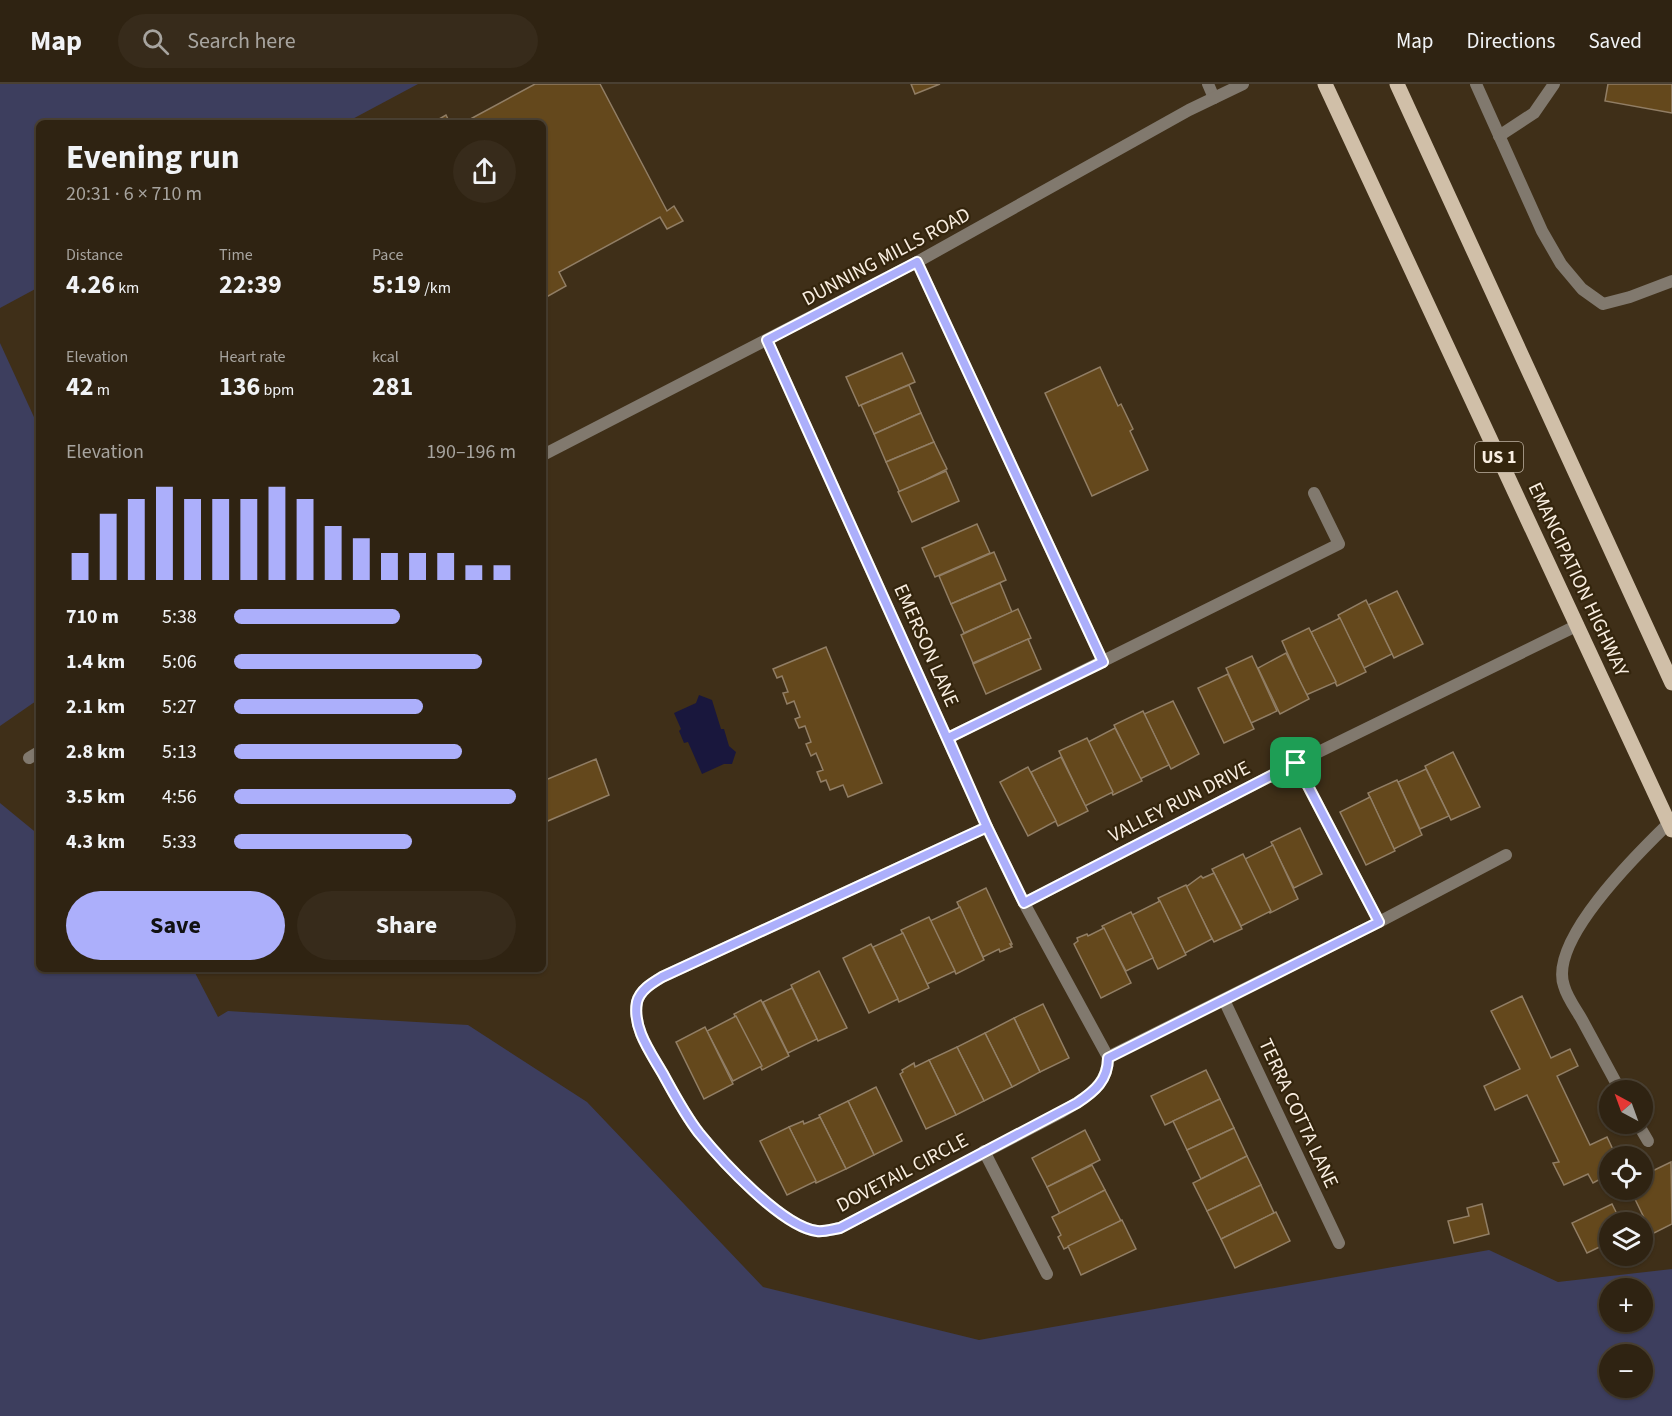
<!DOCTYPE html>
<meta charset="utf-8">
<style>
body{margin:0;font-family:"Source Sans 3",sans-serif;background:#372b1b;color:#f1f3f6;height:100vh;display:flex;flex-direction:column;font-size:22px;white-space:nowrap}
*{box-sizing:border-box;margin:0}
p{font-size:20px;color:#a7a49f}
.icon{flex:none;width:33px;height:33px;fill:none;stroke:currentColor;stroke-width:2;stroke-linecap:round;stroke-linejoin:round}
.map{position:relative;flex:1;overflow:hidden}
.details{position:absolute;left:36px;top:36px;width:510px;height:852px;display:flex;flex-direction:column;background:#2f2312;border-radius:9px;box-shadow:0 2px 4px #0004,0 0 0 2px #4a4032}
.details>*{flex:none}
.needle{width:39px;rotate:319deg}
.fabs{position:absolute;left:1599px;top:996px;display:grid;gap:12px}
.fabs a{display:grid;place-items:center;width:54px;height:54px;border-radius:50%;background:#2f2312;box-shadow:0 2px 4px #0004,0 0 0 2px #4a4032;font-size:30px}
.pin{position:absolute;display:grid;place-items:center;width:51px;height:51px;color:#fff;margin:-26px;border-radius:12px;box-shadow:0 3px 9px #0006}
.round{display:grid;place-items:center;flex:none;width:63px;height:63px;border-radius:32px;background:#372b1b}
.summary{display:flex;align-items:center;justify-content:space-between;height:102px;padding:0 30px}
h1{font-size:33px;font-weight:700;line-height:45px}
.figures{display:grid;grid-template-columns:repeat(3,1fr);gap:9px;height:102px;padding:6px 30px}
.figures div{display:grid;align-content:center}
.figures b{font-size:26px;font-weight:700}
.figures small{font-size:16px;font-weight:400}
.figures p{font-size:16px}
.chart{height:168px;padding:12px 30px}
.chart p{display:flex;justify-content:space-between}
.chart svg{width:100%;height:108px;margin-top:6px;stroke:#acaffb;stroke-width:6}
.primary-button{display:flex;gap:12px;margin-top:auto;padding:12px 30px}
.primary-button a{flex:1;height:69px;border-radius:36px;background:#acaffb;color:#111;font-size:24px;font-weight:700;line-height:69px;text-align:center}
.primary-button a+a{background:#372b1b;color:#f1f3f6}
ul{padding:0 30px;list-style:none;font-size:20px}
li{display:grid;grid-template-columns:96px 72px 1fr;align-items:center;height:45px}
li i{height:15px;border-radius:8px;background:#acaffb}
header{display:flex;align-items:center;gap:36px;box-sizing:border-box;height:84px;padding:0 30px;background:#2f2312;border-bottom:2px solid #4a4032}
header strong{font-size:28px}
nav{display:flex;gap:33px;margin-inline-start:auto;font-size:21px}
.search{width:420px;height:54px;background:#372b1b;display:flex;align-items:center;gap:15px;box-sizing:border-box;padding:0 21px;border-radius:33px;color:#a7a49f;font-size:22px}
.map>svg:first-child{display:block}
</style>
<header>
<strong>Map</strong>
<div class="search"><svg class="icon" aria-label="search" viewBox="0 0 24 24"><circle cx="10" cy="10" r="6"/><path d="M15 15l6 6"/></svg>Search here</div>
<nav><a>Map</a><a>Directions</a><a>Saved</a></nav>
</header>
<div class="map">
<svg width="1672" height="1332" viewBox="0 0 1672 1332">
<rect width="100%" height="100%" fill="#3f2f18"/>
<g fill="#3d3e5e" fill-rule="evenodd">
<path d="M0,0H418L345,39H39V203L0,224Z"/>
<path d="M0,259L39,344V615L0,642Z"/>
<path d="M0,719L39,751V885H193L218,933L228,927L468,941L587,1018L763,1203L979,1256L1489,1166L1558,1198L1672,1185V1332H0ZM1610,1204H1642V1238H1610ZM1610,1270H1642V1304H1610Z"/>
</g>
<path fill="#19173d" d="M699,611L712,616L721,645H724L729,662L736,668L732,680H724L702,690L688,658L684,659L679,647L681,645L674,629L696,619Z"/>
<g fill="#64481c" stroke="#917e65" stroke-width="1.5">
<path d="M535,0H600L667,127L674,122L683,137L667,145L660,133L559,188L566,202L543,215V39H463Z"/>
<path d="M911,0H940L915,10Z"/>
<path d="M1608,0H1672V29L1605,17Z"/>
<path d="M446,31L450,39H432Z"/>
<path d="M902,269L915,298L859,322L846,293Z"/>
<path d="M1100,283L1118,322L1121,320L1133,345L1130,347L1148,386L1092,412L1045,309Z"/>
<path d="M909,301L921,329L874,350L861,321Z"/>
<path d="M921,329L934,358L886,378L874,350Z"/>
<path d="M934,358L947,385L900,409L886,378Z"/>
<path d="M946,387L959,417L912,438L898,408Z"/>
<path d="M977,440L990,469L935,493L922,464Z"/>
<path d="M994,468L1006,496L951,520L939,492Z"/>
<path d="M1000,499L1012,528L964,549L951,520Z"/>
<path d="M1397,507L1423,560L1394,574L1368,521Z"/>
<path d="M1366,516L1392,570L1364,584L1338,531Z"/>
<path d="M1018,525L1031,554L973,579L961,551Z"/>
<path d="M1340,534L1366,588L1337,602L1311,548Z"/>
<path d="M1309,544L1336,598L1306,611L1282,557Z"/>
<path d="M1028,555L1041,585L986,610L973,580Z"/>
<path d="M826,563L882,699L848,713L843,701L830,706L826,696L821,698L817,688L823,686L816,669L811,672L806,660L811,658L805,642L799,644L795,635L800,633L794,617L787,620L783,609L788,608L782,592L777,594L773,585Z"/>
<path d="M1286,569L1309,615L1280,630L1258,584Z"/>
<path d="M1252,572L1277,627L1251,639L1226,584Z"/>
<path d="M1228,590L1254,645L1224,659L1198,604Z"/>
<path d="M1173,617L1199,670L1171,685L1144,630Z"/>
<path d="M1143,627L1169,681L1140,695L1114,641Z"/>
<path d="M1115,644L1142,697L1113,711L1088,658Z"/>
<path d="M1087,654L1113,708L1085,722L1059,667Z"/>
<path d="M1453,668L1480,723L1451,736L1425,682Z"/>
<path d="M1061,673L1088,727L1058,742L1031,688Z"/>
<path d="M596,675L609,711L543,739V697Z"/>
<path d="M1028,683L1056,737L1028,752L1000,698Z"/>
<path d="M1426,685L1449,732L1420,745L1398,698Z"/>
<path d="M1397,696L1422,751L1394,765L1368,709Z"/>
<path d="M1370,713L1395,767L1366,781L1340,728Z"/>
<path d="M1300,744L1322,790L1294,804L1271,758Z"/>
<path d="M1273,761L1298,815L1270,829L1245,775Z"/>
<path d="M1243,770L1271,827L1241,842L1212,785Z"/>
<path d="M1214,789L1242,845L1214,858L1186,803L1201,792L1203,794Z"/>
<path d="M1186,801L1212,855L1185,869L1158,814Z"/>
<path d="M986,804L1012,860H1010L1012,863L1000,868L999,865L983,873L957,818Z"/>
<path d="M1160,817L1186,871L1158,885L1132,831Z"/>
<path d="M960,823L984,876L956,890L930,837Z"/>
<path d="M1131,828L1153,874L1126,887L1102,842Z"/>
<path d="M929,833L955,887L927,900L901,846Z"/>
<path d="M1104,844L1131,899L1101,914L1074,860L1078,857L1077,854L1087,850L1088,852Z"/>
<path d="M903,849L929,904L899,918L873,863Z"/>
<path d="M871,860L898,915L869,929L843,874Z"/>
<path d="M819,887L847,944L818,957L791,901Z"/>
<path d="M792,904L817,955L788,969L763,918Z"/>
<path d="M1522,912L1551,974L1570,965L1578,982L1557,992L1590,1061L1607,1053L1616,1072H1610V1076L1600,1080L1606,1092L1593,1099L1588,1090L1564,1101L1553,1079L1559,1078L1527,1011L1495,1026L1484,1002L1520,985L1491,927Z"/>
<path d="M761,916L789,972L762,986L734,930Z"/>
<path d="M1043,920L1069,974L1040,988L1014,934Z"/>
<path d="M736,932L762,982L733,997L707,947Z"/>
<path d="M1014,934L1040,988L1012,1003L985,949Z"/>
<path d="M705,943L733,1000L704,1015L676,958Z"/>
<path d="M985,949L1012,1003L984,1017L957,963Z"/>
<path d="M957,963L984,1017L956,1031L929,976Z"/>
<path d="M929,976L956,1031L926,1045L900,990L903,988L902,986L914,979L915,983Z"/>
<path d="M1206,986L1220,1015L1165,1041L1151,1012Z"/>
<path d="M876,1003L902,1057L874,1071L848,1017Z"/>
<path d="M1220,1015L1234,1044L1187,1066L1173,1037Z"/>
<path d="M848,1017L874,1071L846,1085L819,1031Z"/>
<path d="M820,1033L846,1085L816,1099L789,1043L803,1037L804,1040Z"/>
<path d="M789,1043L816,1097L787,1111L760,1057Z"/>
<path d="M1234,1044L1247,1072L1201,1095L1187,1066Z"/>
<path d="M1085,1046L1100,1076L1047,1103L1032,1074Z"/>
<path d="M1247,1072L1261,1101L1207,1127L1193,1099Z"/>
<path d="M1671,1078L1672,1140L1652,1150L1631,1107L1642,1106V1092Z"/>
<path d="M1092,1081L1105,1106L1060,1130L1047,1103Z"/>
<path d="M1261,1101L1274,1129L1221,1155L1207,1127Z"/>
<path d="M1105,1106L1121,1137L1064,1165L1058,1153L1061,1151L1052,1133Z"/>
<path d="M1482,1120L1489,1150L1454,1159L1448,1137L1469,1132L1467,1124Z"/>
<path d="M1612,1120L1621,1138H1610V1158L1587,1169L1572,1139Z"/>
<path d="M1276,1128L1290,1157L1235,1184L1221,1155Z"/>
<path d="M1122,1136L1136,1165L1081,1191L1068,1162Z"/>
</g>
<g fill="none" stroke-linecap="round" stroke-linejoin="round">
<g stroke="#81796e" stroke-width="12">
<path d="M1476,0L1542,147L1561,180L1582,205L1603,220L1630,213L1672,197"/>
<path d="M1499,52L1534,29L1554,0"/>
<path d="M917,178L1103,578"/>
<path d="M948,654L1339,460L1314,409"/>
<path d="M1296,679L1379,838"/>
<path d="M1620,1006C1607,982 1594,958 1581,934C1575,924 1567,913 1564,902C1548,857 1638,769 1669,739"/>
<path d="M1638,1040L1648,1057"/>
</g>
<g stroke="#81796e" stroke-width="12">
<path d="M1208,0L1214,14"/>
<path d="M767,256L987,743L1024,819L1108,973"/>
<path d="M543,371L917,178L1189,26L1243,0"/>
<path d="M29,674L39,668"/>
<path d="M987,743L662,893C652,899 640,906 637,918C632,944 651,969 663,990C674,1010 685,1031 699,1049C721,1076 782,1143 817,1147C824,1148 833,1145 840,1144L1060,1029C1083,1015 1108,1004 1108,973L1379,838L1506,771"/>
<path d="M1024,819L1296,679L1578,541"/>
<path d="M1224,916L1339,1159"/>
<path d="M984,1067L1047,1190"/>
</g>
<g stroke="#d0bfa8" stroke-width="15">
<path d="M1325,0L1672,746"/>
<path d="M1397,0L1672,599"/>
</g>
</g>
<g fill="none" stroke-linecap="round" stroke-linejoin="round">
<g stroke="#fff" stroke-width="12">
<path id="route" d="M1296,679L1024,819L987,743L767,256L917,178L1103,578L948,654L987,743L662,893C652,899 640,906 637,918C632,944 651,969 663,990C674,1010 685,1031 699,1049C721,1076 782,1143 817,1147C824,1148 833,1145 840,1144L1077,1019C1095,1007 1108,996 1108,974L1379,838L1296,679"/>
</g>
<use href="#route" stroke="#acaffb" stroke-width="8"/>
</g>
<g text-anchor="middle" stroke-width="4.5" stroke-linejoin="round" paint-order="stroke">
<rect fill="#34250d" stroke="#beb2a1" stroke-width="1.5" x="1475" y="358" width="48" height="30" rx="4.5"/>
<g font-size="18" font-weight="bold" fill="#f9eee1">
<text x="1499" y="379">US 1</text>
</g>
<g font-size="20" fill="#f9eee1" stroke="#34250d">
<text transform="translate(886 172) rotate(-28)" y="7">DUNNING MILLS ROAD</text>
<text transform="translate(1579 495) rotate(65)" y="7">EMANCIPATION HIGHWAY</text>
<text transform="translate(927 561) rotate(66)" y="7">EMERSON LANE</text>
<text transform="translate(1179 717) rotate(-27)" y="7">VALLEY RUN DRIVE</text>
<text transform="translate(1299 1029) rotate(65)" y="7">TERRA COTTA LANE</text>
<text transform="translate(902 1088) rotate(-28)" y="7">DOVETAIL CIRCLE</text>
</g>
</g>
</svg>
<div class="fabs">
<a><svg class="needle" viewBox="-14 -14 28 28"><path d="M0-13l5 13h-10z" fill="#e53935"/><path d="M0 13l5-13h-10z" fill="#a7a49f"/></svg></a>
<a><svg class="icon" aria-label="locate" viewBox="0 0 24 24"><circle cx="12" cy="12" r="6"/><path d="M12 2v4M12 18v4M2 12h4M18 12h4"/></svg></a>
<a><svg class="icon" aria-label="layers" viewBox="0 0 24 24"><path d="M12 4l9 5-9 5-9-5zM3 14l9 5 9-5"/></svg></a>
<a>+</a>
<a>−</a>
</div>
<div class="pin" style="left:1296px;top:679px;background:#1e9e55"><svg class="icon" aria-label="arrive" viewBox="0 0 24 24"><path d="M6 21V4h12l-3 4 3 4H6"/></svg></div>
<section class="details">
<div class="summary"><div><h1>Evening run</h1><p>20:31 · 6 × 710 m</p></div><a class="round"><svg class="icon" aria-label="share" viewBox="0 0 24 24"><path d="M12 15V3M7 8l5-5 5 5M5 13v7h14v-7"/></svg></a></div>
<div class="figures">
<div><p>Distance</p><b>4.26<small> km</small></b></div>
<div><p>Time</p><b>22:39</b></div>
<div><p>Pace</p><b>5:19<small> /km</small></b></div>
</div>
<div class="figures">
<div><p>Elevation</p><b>42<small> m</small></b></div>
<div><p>Heart rate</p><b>136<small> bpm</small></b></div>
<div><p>kcal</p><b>281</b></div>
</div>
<div class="chart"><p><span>Elevation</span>190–196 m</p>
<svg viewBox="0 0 160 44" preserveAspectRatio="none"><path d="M5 44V33M15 44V17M25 44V11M35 44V6M45 44V11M55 44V11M65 44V11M75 44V6M85 44V11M95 44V22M105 44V27M115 44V33M125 44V33M135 44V33M145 44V38M155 44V38"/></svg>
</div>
<ul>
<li><b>710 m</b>5:38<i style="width:59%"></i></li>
<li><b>1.4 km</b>5:06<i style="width:88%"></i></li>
<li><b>2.1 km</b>5:27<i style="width:67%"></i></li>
<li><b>2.8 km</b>5:13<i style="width:81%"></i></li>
<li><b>3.5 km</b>4:56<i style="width:100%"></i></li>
<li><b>4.3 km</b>5:33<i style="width:63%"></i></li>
</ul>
<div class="primary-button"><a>Save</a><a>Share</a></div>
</section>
</div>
